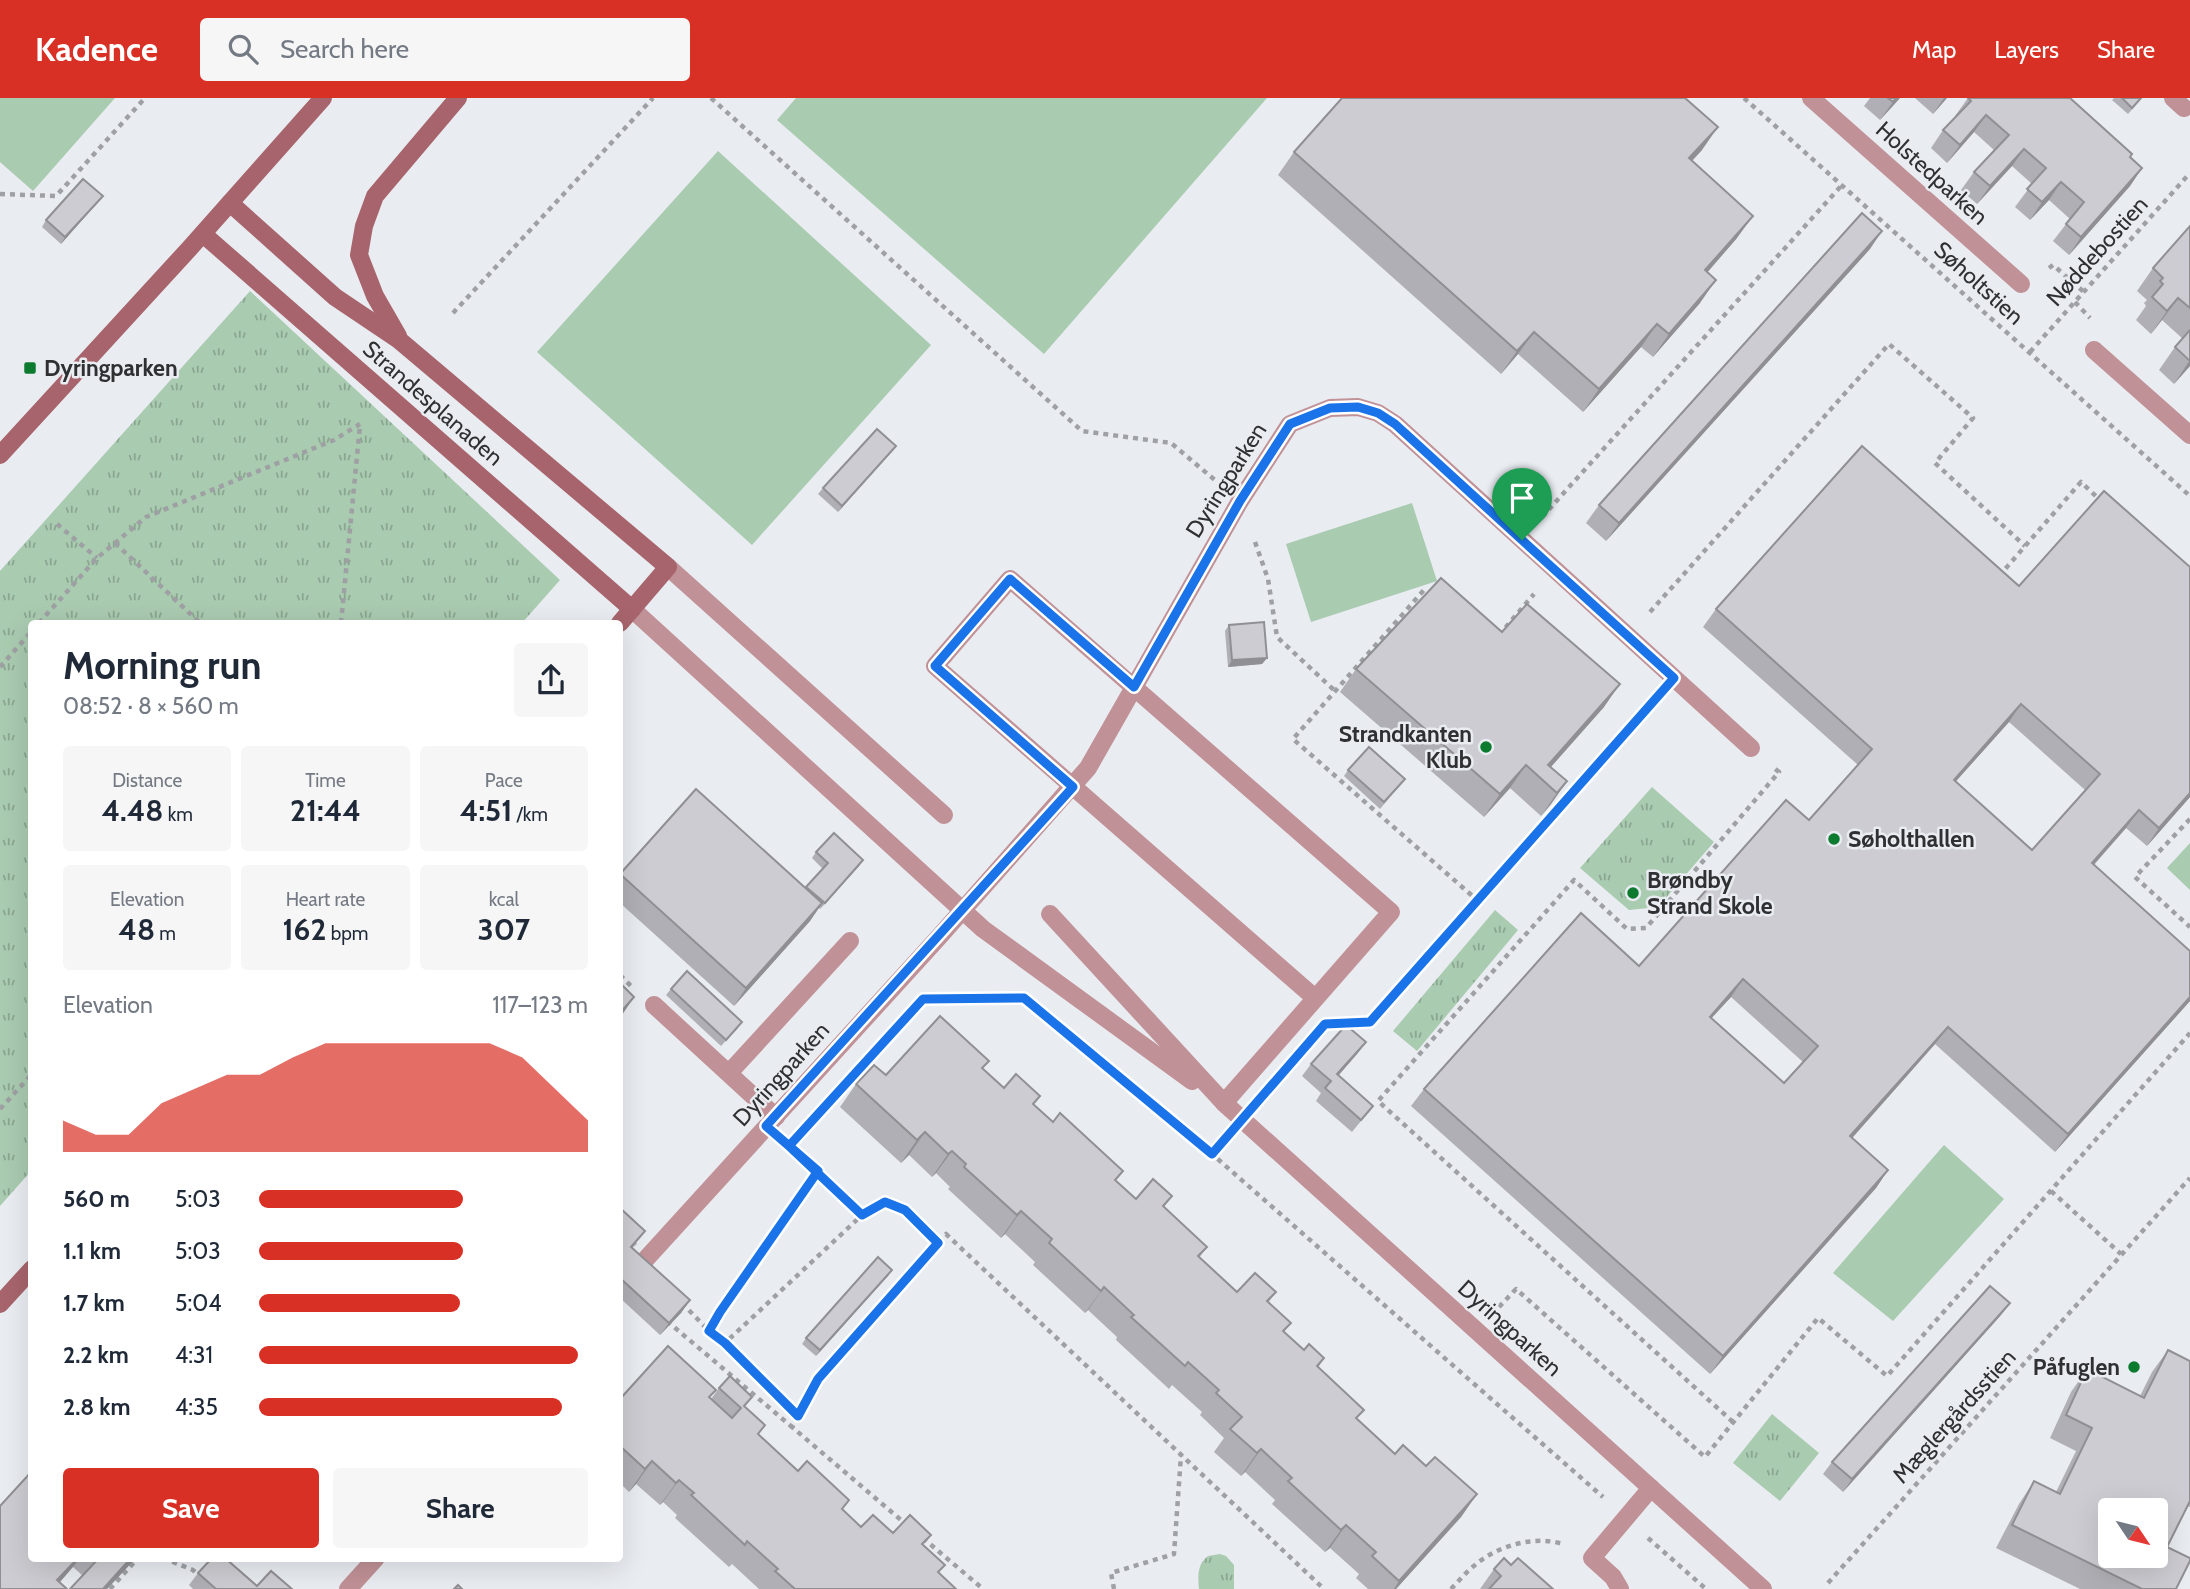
<!DOCTYPE html>
<meta charset="utf-8">
<style>
body{margin:0;font-family:Cabin,sans-serif;background:#f6f6f7;color:#1f2937;height:100vh;display:flex;flex-direction:column;font-size:26px;white-space:nowrap}
*{box-sizing:border-box;margin:0}
p{font-size:23px;color:#747a83}
.icon{flex:none;width:38px;height:38px;fill:none;stroke:currentColor;stroke-width:2;stroke-linecap:round;stroke-linejoin:round}
.map{position:relative;flex:1;overflow:hidden}
.details{position:absolute;left:28px;top:522px;width:595px;height:942px;display:flex;flex-direction:column;background:#fff;border-radius:7px;box-shadow:0 7px 28px #0002}
.details>*{flex:none}
.needle{width:46px;rotate:125deg}
.buttons{position:absolute;left:2098px;top:1400px;display:grid;gap:14px}
.buttons a{display:grid;place-items:center;width:70px;height:70px;border-radius:7px;background:#fff;box-shadow:0 7px 28px #0002;font-size:35px}
.pin{position:absolute;display:grid;place-items:center;width:60px;height:60px;color:#fff;margin:-72px -30px;border-radius:50% 50% 50% 0;rotate:-45deg;box-shadow:0 0 7px #0007}
.pin .icon{rotate:45deg}
.round{display:grid;place-items:center;flex:none;width:74px;height:74px;border-radius:7px;background:#f6f6f7}
.headline{display:flex;align-items:center;justify-content:space-between;height:119px;padding:0 35px}
h1{font-size:38px;font-weight:800;line-height:52px}
.stats{display:grid;grid-template-columns:repeat(3,1fr);gap:10px;height:119px;padding:7px 35px}
.stats div{display:grid;align-content:center;border-radius:7px;background:#f6f6f7;text-align:center}
.stats b{font-size:30px;font-weight:800}
.stats small{font-size:19px;font-weight:400}
.stats p{font-size:19px}
.chart{height:196px;padding:14px 35px}
.chart p{display:flex;justify-content:space-between}
.chart svg{width:100%;height:126px;margin-top:7px;fill:#d93025;opacity:.7}
.button{display:flex;gap:14px;margin-top:auto;padding:14px 35px}
.button a{flex:1;height:80px;border-radius:7px;background:#d93025;color:#fff;font-size:28px;font-weight:800;line-height:80px;text-align:center}
.button a+a{background:#f6f6f7;color:#1f2937}
ul{padding:0 35px;list-style:none;font-size:23px}
li{display:grid;grid-template-columns:112px 84px 1fr;align-items:center;height:52px}
li i{height:18px;border-radius:9px;background:#d93025}
header{display:flex;align-items:center;gap:42px;box-sizing:border-box;height:98px;padding:0 35px;background:#d93025;color:#fff}
header strong{font-size:33px}
nav{display:flex;gap:38px;margin-inline-start:auto;font-size:24px}
.search{width:490px;height:63px;background:#f6f6f7;display:flex;align-items:center;gap:18px;box-sizing:border-box;padding:0 24px;border-radius:7px;color:#747a83;font-size:26px}
.map>svg:first-child{display:block}
</style>
<header>
<strong>Kadence</strong>
<div class="search"><svg class="icon" aria-label="search" viewBox="0 0 24 24"><circle cx="10" cy="10" r="6"/><path d="M15 15l6 6"/></svg>Search here</div>
<nav><a>Map</a><a>Layers</a><a>Share</a></nav>
</header>
<div class="map">
<svg width="2190" height="1491" viewBox="0 0 2190 1491">
<defs>
<pattern id="park-tufts" width="24" height="20" patternUnits="userSpaceOnUse" patternTransform="scale(1.75)"><rect width="24" height="20" fill="#a9cbb0"/><path d="M3 7l-1-3M5 7V3M7 7l1-3M15 17l-1-3M17 17v-4M19 17l1-3" fill="none" stroke="#8aa590"/></pattern>
</defs>
<rect width="100%" height="100%" fill="#e9ecf1"/>
<g fill="#a9cbb0">
<path d="M0,0H115L33,93L0,64Z"/>
<path d="M796,0H1267L1044,256L777,22Z"/>
<path d="M718,53L931,247L752,447L537,254Z"/>
<path d="M1412,405L1437,483L1311,524L1286,446Z"/>
<path d="M2190,745V792L2167,770Z"/>
<path d="M1944,1047L2004,1101L1893,1223L1833,1175Z"/>
</g>
<g fill="url(#park-tufts)">
<path d="M250,193L560,482L522,525H32L31,1073L0,1108V473Z"/>
<path d="M1652,689L1714,744L1658,809L1629,812L1580,770Z"/>
<path d="M1495,812L1518,832L1417,953L1393,933Z"/>
<path d="M1772,1316L1819,1355L1780,1403L1733,1365Z"/>
<path d="M1220,1456L1226,1458L1234,1467V1491H1199C1198,1477 1197,1467 1208,1458Z"/>
</g>
<g fill="none" stroke-linecap="round" stroke-linejoin="round">
<g stroke="#9ea0a4" stroke-width="4.5" stroke-dasharray="5 5" stroke-linecap="butt">
<path d="M711,0L1082,333L1171,345L1216,383"/>
<path d="M1744,0L2190,398"/>
<path d="M0,96L56,98L145,0"/>
<path d="M2049,170L2053,167L2084,194"/>
<path d="M2075,204L2090,220"/>
<path d="M453,215L653,0"/>
<path d="M2030,254L2190,75"/>
<path d="M1542,419L1842,87"/>
<path d="M57,426L97,460"/>
<path d="M1255,444L1268,481L1277,539L1334,592"/>
<path d="M115,445L200,525"/>
<path d="M1999,478L2081,384L2101,403"/>
<path d="M1431,498L1424,492L1293,641L1477,802"/>
<path d="M1650,514L1889,246L1973,320L1935,365L2025,448"/>
<path d="M39,525L97,460L146,419L334,342L360,326"/>
<path d="M341,525L360,327"/>
<path d="M1499,537L1534,496"/>
<path d="M0,569L32,533"/>
<path d="M2190,721L2135,779L2190,829"/>
<path d="M620,877L631,888"/>
<path d="M925,901L1021,900"/>
<path d="M1336,926L1370,924L1654,602"/>
<path d="M1064,933L1212,1056L1603,1399"/>
<path d="M0,1011L32,976"/>
<path d="M789,1048L862,1117"/>
<path d="M818,1073L720,1214L709,1233L725,1245L862,1117L885,1104L905,1112L938,1145"/>
<path d="M2051,1093L2121,1156"/>
<path d="M682,1205L709,1233"/>
<path d="M1499,1209L1516,1191L1705,1359L1818,1220L1887,1278L2190,935"/>
<path d="M667,1223L792,1329"/>
<path d="M725,1245L798,1318"/>
<path d="M1733,1324L1378,1003L1574,782L1627,831L1646,830L1779,674L1773,669"/>
<path d="M908,1428L792,1329L818,1281L946,1136L1324,1491"/>
<path d="M923,1440L983,1491"/>
<path d="M1648,1440L1706,1491"/>
<path d="M163,1460L193,1472L199,1478"/>
<path d="M1828,1485L2190,1080"/>
<path d="M110,1491L138,1460"/>
<path d="M1114,1491L1111,1475L1174,1456L1181,1357"/>
<path d="M1451,1491C1459,1483 1466,1474 1475,1467C1497,1448 1534,1437 1563,1446"/>
</g>
<g stroke="#c09196" stroke-width="18">
<path d="M654,907L776,1019"/>
<path d="M729,975L850,843"/>
<path d="M1224,1005L1391,814L1010,481L935,568L1315,900"/>
<path d="M1620,1491L1613,1479L1592,1460L1651,1390"/>
</g>
<g stroke="#c09196" stroke-width="18">
<path d="M1811,0L2021,186"/>
<path d="M2173,0L2184,10"/>
<path d="M2094,252L2190,337"/>
<path d="M668,469L944,717"/>
<path d="M632,511L983,831L1192,983"/>
<path d="M1050,816L1224,1005L1763,1491"/>
<path d="M635,1173L939,839L1088,670L1240,403L1290,326L1330,310L1358,309L1378,315L1395,326L1751,650"/>
<path d="M348,1491L376,1460"/>
</g>
<g stroke="#a7646c" stroke-width="18">
<path d="M230,105L335,199L399,242L668,469L620,525"/>
<path d="M203,136L632,511"/>
<path d="M398,238L375,198L359,157L364,128L375,98L458,0"/>
<path d="M0,357L189,151L323,0"/>
<path d="M0,1206L32,1171"/>
</g>
</g>
<g fill="#b0afb5" fill-rule="evenodd">
<path d="M1870,0H1900L1880,22L1864,8Z"/>
<path d="M1915,0H1947L1933,16Z"/>
<path d="M1968,0L2130,59L2142,70L2130,88L2069,157L2053,143L2070,121L2049,102L2030,122L2015,109L2032,86L2012,68L1977,106L1961,92L1974,74L1994,52L1974,34L1947,65L1931,50L1943,32L1956,19L1955,18Z"/>
<path d="M2114,0H2142L2128,16L2112,2Z"/>
<path d="M1702,52L1692,63L1737,140L1707,175L1700,205L1653,259L1641,249L1583,314L1518,256L1501,276L1278,77L1294,54Z"/>
<path d="M98,104L61,146L42,129L46,122Z"/>
<path d="M2190,128V268L2174,286L2159,272L2175,249L2183,241L2162,222L2151,236L2136,222L2146,208L2144,205L2147,202L2137,193L2153,170Z"/>
<path d="M1870,151L1606,443L1586,425L1599,407Z"/>
<path d="M896,348L838,414L818,396L823,390Z"/>
<path d="M2190,469V699L2147,748L2126,730L2094,767L2190,903L2055,1054L1935,946L1852,1040L1888,1072L1876,1090L1710,1276L1411,1008L1424,991L1639,868L1809,722L1858,667L1703,529L1716,511L2019,488ZM2009,624L2085,692L2032,752L1955,684ZM1731,899L1803,964L1784,985L1711,920Z"/>
<path d="M1229,527L1267,560L1262,566L1228,569L1225,533Z"/>
<path d="M1502,534L1604,609L1551,669L1567,683L1551,706L1541,718L1510,690L1484,719L1340,594L1356,571Z"/>
<path d="M1348,672L1405,681L1380,711L1344,678Z"/>
<path d="M816,754L859,768L820,811L819,810L810,823L734,908L620,805V777L805,790L823,771L812,760Z"/>
<path d="M671,891L738,930L721,948L666,897Z"/>
<path d="M1366,944L1357,956L1339,977L1373,1008L1352,1034L1316,1003L1321,995L1302,978L1311,966Z"/>
<path d="M983,971L1004,990L1034,1007L1136,1101L1172,1098L1164,1109L1207,1149L1199,1160L1237,1194H1276L1268,1205L1291,1225L1284,1234L1304,1252L1324,1260L1318,1270L1357,1321L1395,1356L1426,1368L1477,1396L1461,1419L1396,1491H1368L1356,1480L1359,1476L1330,1450L1325,1454L1272,1406L1275,1402L1245,1374L1241,1378L1214,1354L1224,1340L1200,1317L1202,1314L1172,1287L1169,1291L1116,1242L1117,1239L1088,1212L1085,1215L1033,1167L1035,1164L1005,1136L1001,1140L948,1091L950,1089L936,1075L932,1079L909,1057L901,1065L840,1009L856,986L886,977Z"/>
<path d="M620,1110L637,1146L632,1150L690,1202L681,1215L660,1237L620,1200Z"/>
<path d="M892,1172L816,1258L802,1246L806,1240Z"/>
<path d="M2001,1217L1843,1394L1823,1376L1832,1364Z"/>
<path d="M2168,1252L2190,1263V1409L2187,1408L2167,1449L2176,1491H2080L1996,1450L2019,1406L2034,1383L2056,1394L2076,1353L2050,1340L2071,1294L2087,1271L2140,1298L2152,1274Z"/>
<path d="M719,1290L745,1309L765,1327L758,1336L861,1429L893,1435L931,1437L923,1447L939,1475L956,1491H759L732,1466L729,1469L675,1420L677,1417L663,1404L660,1407L636,1386L629,1394L620,1385V1301H711Z"/>
<path d="M32,1460H136L107,1491H70L83,1478L73,1469Z"/>
<path d="M1511,1467L1553,1491H1480L1494,1471Z"/>
<path d="M198,1475L257,1488L292,1491H193L189,1487Z"/>
</g>
<g fill="#908f93">
<path d="M1896,0H1900L1880,22L1893,4Z"/>
<path d="M1944,0H1947L1933,16Z"/>
<path d="M1986,17L1974,34L1947,65L1960,47Z"/>
<path d="M1718,29L1702,52L1673,83L1689,60Z"/>
<path d="M2024,51L2012,68L1977,106L1990,88Z"/>
<path d="M2142,70L2130,88L2069,157L2081,139Z"/>
<path d="M2061,84L2049,102L2030,122L2042,104Z"/>
<path d="M103,98L98,104L61,146L65,139Z"/>
<path d="M1753,118L1737,140L1689,195L1705,172Z"/>
<path d="M1882,133L1870,151L1606,443L1619,425Z"/>
<path d="M1716,182L1700,205L1653,259L1669,236Z"/>
<path d="M2178,200L2162,222L2151,236L2167,213Z"/>
<path d="M1657,226L1641,249L1583,314L1599,291Z"/>
<path d="M1534,234L1518,256L1501,276L1517,253Z"/>
<path d="M2190,262V268L2174,286Z"/>
<path d="M896,348L891,354L838,414L842,408Z"/>
<path d="M1267,560L1262,566L1228,569L1232,562Z"/>
<path d="M1620,586L1604,609L1541,680L1548,667Z"/>
<path d="M2021,606L2009,624L1941,700L1954,682Z"/>
<path d="M1526,667L1510,690L1484,719L1500,696Z"/>
<path d="M1567,683L1551,706L1541,718L1557,695Z"/>
<path d="M2190,695V699L2147,748L2159,730Z"/>
<path d="M2139,712L2126,730L2079,783L2092,765Z"/>
<path d="M863,762L859,768L820,811L825,805Z"/>
<path d="M822,805L810,823L734,908L746,890Z"/>
<path d="M1743,881L1731,899L1697,936L1710,919Z"/>
<path d="M634,899L620,920V915Z"/>
<path d="M2190,899V903L2055,1054L2068,1036Z"/>
<path d="M1948,929L1935,946L1838,1056L1850,1038Z"/>
<path d="M1366,944L1357,956L1329,988L1337,976Z"/>
<path d="M925,1034L909,1057L901,1065L917,1042Z"/>
<path d="M952,1053L936,1075L932,1079L948,1056Z"/>
<path d="M1888,1072L1876,1090L1710,1276L1723,1258Z"/>
<path d="M1021,1113L1005,1136L1001,1140L1017,1117Z"/>
<path d="M892,1172L888,1178L816,1258L820,1252Z"/>
<path d="M1104,1189L1088,1212L1085,1215L1101,1193Z"/>
<path d="M690,1202L681,1215L660,1237L669,1225Z"/>
<path d="M2010,1205L2001,1217L1843,1394L1852,1381Z"/>
<path d="M1261,1351L1245,1374L1241,1378L1257,1355Z"/>
<path d="M652,1363L636,1386L629,1394L645,1371Z"/>
<path d="M679,1382L663,1404L660,1407L676,1385Z"/>
<path d="M1477,1396L1461,1419L1396,1491H1394L1399,1483Z"/>
<path d="M1346,1427L1330,1450L1325,1454L1341,1432Z"/>
<path d="M78,1460H80L73,1469L54,1491L57,1482Z"/>
<path d="M131,1460H136L107,1491H103Z"/>
</g>
<g fill="#cdccd2" stroke="#908f93" stroke-width="2" fill-rule="evenodd">
<path d="M1342,0H1685L1718,29L1689,60L1753,118L1705,172L1716,182L1669,236L1657,226L1599,291L1534,234L1517,253L1294,54Z"/>
<path d="M1888,0H1896L1893,4Z"/>
<path d="M1968,0H2070L2132,56L2130,59L2142,70L2081,139L2066,126L2084,104L2061,84L2042,104L2027,91L2046,70L2024,51L1990,88L1974,74L2009,37L1986,17L1960,47L1943,32L1971,3Z"/>
<path d="M2122,0H2141L2132,10Z"/>
<path d="M83,81L103,98L65,139L46,122Z"/>
<path d="M1862,115L1882,133L1619,425L1599,407Z"/>
<path d="M2190,128V210L2178,200L2167,213L2152,199L2163,186L2160,183L2163,180L2153,170Z"/>
<path d="M2190,232V263L2175,249Z"/>
<path d="M877,331L896,348L842,408L823,390Z"/>
<path d="M1862,348L2019,488L2104,393L2190,469V695L2159,730L2139,712L2092,765L2190,853V899L2068,1036L1948,929L1850,1038L1888,1072L1723,1258L1424,991L1581,815L1639,868L1786,702L1809,722L1872,651L1716,511ZM2021,606L2100,676L2032,752L1954,682ZM1743,881L1818,948L1784,985L1710,919Z"/>
<path d="M1441,480L1502,534L1527,506L1620,586L1548,667L1567,683L1557,695L1526,667L1500,696L1356,571Z"/>
<path d="M1264,524L1267,560L1232,562L1229,527Z"/>
<path d="M1369,649L1405,681L1384,704L1348,672Z"/>
<path d="M696,691L822,805L746,890L620,776Z"/>
<path d="M834,735L863,762L825,805L806,789L828,765L816,754Z"/>
<path d="M687,873L742,924L726,942L671,891Z"/>
<path d="M620,885L634,899L620,915Z"/>
<path d="M940,918L989,963L982,970L1004,990L1016,976L1040,998L1033,1006L1053,1024L1060,1015L1123,1073L1115,1082L1136,1101L1153,1081L1172,1098L1163,1108L1207,1149L1198,1158L1237,1194L1255,1175L1276,1194L1267,1203L1291,1225L1283,1233L1304,1252L1309,1246L1324,1260L1317,1268L1364,1312L1356,1320L1395,1356L1403,1347L1426,1368L1435,1359L1477,1396L1399,1483L1372,1458L1376,1454L1346,1427L1341,1432L1288,1383L1292,1380L1261,1351L1257,1355L1230,1331L1242,1319L1216,1295L1219,1292L1188,1264L1185,1268L1131,1219L1134,1217L1104,1189L1101,1193L1049,1145L1052,1141L1021,1113L1017,1117L964,1069L966,1066L952,1053L948,1056L925,1034L917,1042L856,986L874,967L886,977Z"/>
<path d="M1346,927L1366,944L1337,976L1373,1008L1361,1022L1325,990L1331,983L1311,966Z"/>
<path d="M620,1110L645,1133L631,1149L690,1202L669,1225L620,1180Z"/>
<path d="M878,1159L892,1172L820,1252L806,1240Z"/>
<path d="M1990,1188L2010,1205L1852,1381L1832,1364Z"/>
<path d="M668,1248L716,1292L709,1299L732,1320L741,1310L719,1290L730,1278L752,1299L744,1308L765,1327L758,1336L798,1373L807,1363L849,1402L842,1411L861,1429L873,1417L893,1435L910,1417L931,1437L922,1446L945,1467L938,1474L956,1491H795L775,1473L778,1471L747,1443L745,1447L691,1397L694,1395L679,1382L676,1385L652,1363L645,1371L620,1348V1301Z"/>
<path d="M2168,1252L2190,1263V1403L2167,1449L2190,1460V1463L2176,1491H2142L2012,1427L2034,1383L2060,1396L2092,1330L2066,1317L2087,1271L2144,1300ZM2110,1412H2156V1458H2110Z"/>
<path d="M32,1373V1460H78L57,1482L67,1491H0V1408Z"/>
<path d="M99,1460H131L103,1491H70Z"/>
<path d="M212,1460H225L257,1488L271,1473L292,1491H216L198,1475Z"/>
<path d="M1504,1460L1511,1467L1518,1460L1553,1491H1489L1501,1478L1494,1471Z"/>
<path d="M458,1487L462,1491H454Z"/>
</g>
<g fill="none" stroke-linecap="round" stroke-linejoin="round">
<g stroke="#fff" stroke-width="14">
<path id="route" d="M1522,442L1395,326L1378,315L1358,309L1330,310L1290,326L1240,403L1134,589L1010,481L935,568L1073,689L766,1028L818,1073L720,1214L709,1233L725,1245L798,1318L818,1281L938,1145L905,1112L885,1104L862,1117L789,1048L923,901L1024,900L1212,1056L1325,926L1370,924L1674,580L1522,442"/>
</g>
<use href="#route" stroke="#1a73e8" stroke-width="9"/>
</g>
<g fill="#0c7a2f" stroke="#e9ecf1" stroke-width="2.5">
<rect x="23" y="263" width="14" height="14" rx="3.5"/>
<circle cx="1486" cy="649" r="7"/>
<circle cx="1834" cy="741" r="7"/>
<circle cx="1633" cy="795" r="7"/>
<circle cx="2134" cy="1269" r="7"/>
</g>
<g text-anchor="middle" stroke-width="5" stroke-linejoin="round" paint-order="stroke">
<g font-size="23" fill="#2f3032" stroke="#e9ecf1">
<text transform="translate(1932 75) rotate(42)" y="8">Holstedparken</text>
<text transform="translate(2097 153) rotate(-48)" y="8">Nøddebostien</text>
<text transform="translate(1979 185) rotate(42)" y="8">Søholtstien</text>
<text transform="translate(433 305) rotate(41)" y="8">Strandesplanaden</text>
<text transform="translate(1226 382) rotate(-58)" y="8">Dyringparken</text>
<text transform="translate(781 976) rotate(-48)" y="8">Dyringparken</text>
<text transform="translate(1510 1230) rotate(42)" y="8">Dyringparken</text>
<text transform="translate(1954 1318) rotate(-48)" y="8">Mæglergårdsstien</text>
</g>
<g font-size="23" font-weight="bold" fill="#2f3032" stroke="#e9ecf1" text-anchor="start">
<text x="44" y="278">Dyringparken</text>
<text x="1472" y="644" text-anchor="end">Strandkanten<tspan x="1472" dy="26">Klub</tspan></text>
<text x="1848" y="749">Søholthallen</text>
<text x="1647" y="790">Brøndby<tspan x="1647" dy="26">Strand Skole</tspan></text>
<text x="2120" y="1277" text-anchor="end">Påfuglen</text>
</g>
</g>
</svg>
<div class="buttons">
<a><svg class="needle" viewBox="-14 -14 28 28"><path d="M0-13l5 13h-10z" fill="#e53935"/><path d="M0 13l5-13h-10z" fill="#747a83"/></svg></a>
</div>
<div class="pin" style="left:1522px;top:442px;background:#1e9e55"><svg class="icon" aria-label="arrive" viewBox="0 0 24 24"><path d="M6 21V4h12l-3 4 3 4H6"/></svg></div>
<section class="details">
<div class="headline"><div><h1>Morning run</h1><p>08:52 · 8 × 560 m</p></div><a class="round"><svg class="icon" aria-label="share" viewBox="0 0 24 24"><path d="M12 15V3M7 8l5-5 5 5M5 13v7h14v-7"/></svg></a></div>
<div class="stats">
<div><p>Distance</p><b>4.48<small> km</small></b></div>
<div><p>Time</p><b>21:44</b></div>
<div><p>Pace</p><b>4:51<small> /km</small></b></div>
</div>
<div class="stats">
<div><p>Elevation</p><b>48<small> m</small></b></div>
<div><p>Heart rate</p><b>162<small> bpm</small></b></div>
<div><p>kcal</p><b>307</b></div>
</div>
<div class="chart"><p><span>Elevation</span>117–123 m</p>
<svg viewBox="0 0 160 44" preserveAspectRatio="none"><path d="M0 44V33L10 38L20 38L30 27L40 22L50 17L60 17L70 11L80 6L90 6L100 6L110 6L120 6L130 6L140 11L150 22L160 33V44z"/></svg>
</div>
<ul>
<li><b>560 m</b>5:03<i style="width:62%"></i></li>
<li><b>1.1 km</b>5:03<i style="width:62%"></i></li>
<li><b>1.7 km</b>5:04<i style="width:61%"></i></li>
<li><b>2.2 km</b>4:31<i style="width:97%"></i></li>
<li><b>2.8 km</b>4:35<i style="width:92%"></i></li>
</ul>
<div class="button"><a>Save</a><a>Share</a></div>
</section>
</div>
